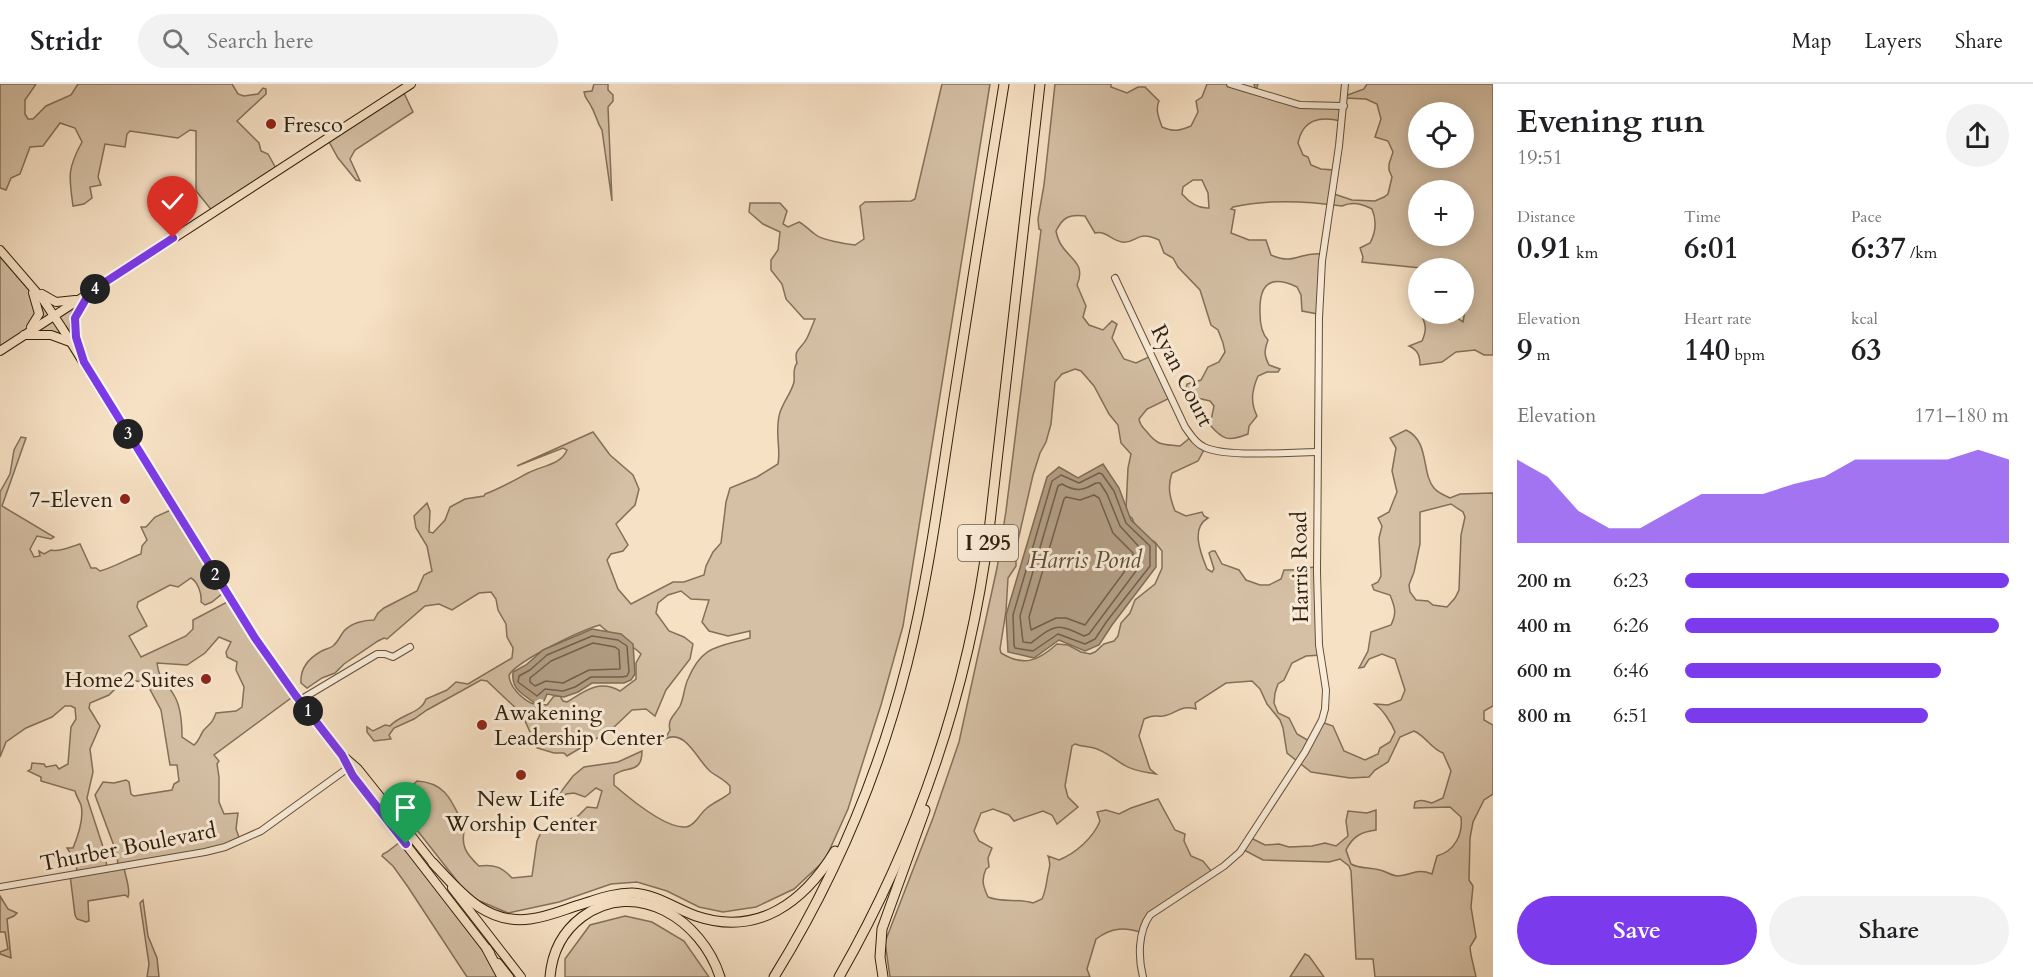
<!DOCTYPE html>
<meta charset="utf-8">
<style>
body{margin:0;font-family:Cardo,serif;background:#f2f2f2;color:#202124;height:100vh;display:flex;flex-direction:column;font-size:22px;white-space:nowrap}
*{box-sizing:border-box;margin:0}
p{font-size:20px;color:#757577}
.icon{flex:none;width:33px;height:33px;fill:none;stroke:currentColor;stroke-width:2;stroke-linecap:round;stroke-linejoin:round}
.map{position:relative;flex:1;overflow:hidden}
.panel{display:flex;flex-direction:column;background:#fff;width:540px}
.panel>*{flex:none}
.controls{position:absolute;left:1408px;top:18px;display:grid;gap:12px}
.controls a{display:grid;place-items:center;width:66px;height:66px;border-radius:50%;background:#fff;box-shadow:0 3px 15px #0003;font-size:30px}
.pin{position:absolute;display:grid;place-items:center;width:51px;height:51px;color:#fff;margin:-62px -26px;border-radius:50% 50% 50% 0;rotate:-45deg;box-shadow:0 0 6px #0007}
.pin .icon{rotate:45deg}
.km{position:absolute;width:30px;height:30px;margin:-15px;border-radius:50%;background:#222;color:#fff;font-size:16px;line-height:30px;text-align:center}
.round{display:grid;place-items:center;flex:none;width:63px;height:63px;border-radius:32px;background:#f2f2f2}
.summary{display:flex;align-items:center;justify-content:space-between;height:102px;padding:0 24px}
h1{font-size:33px;font-weight:700;line-height:45px}
.metrics{display:grid;grid-template-columns:repeat(3,1fr);gap:9px;height:102px;padding:6px 24px}
.metrics div{display:grid;align-content:center}
.metrics b{font-size:30px;font-weight:700}
.metrics small{font-size:16px;font-weight:400}
.metrics p{font-size:16px}
.chart{height:168px;padding:12px 24px}
.chart p{display:flex;justify-content:space-between}
.chart svg{width:100%;height:108px;margin-top:6px;fill:#7c3aed;opacity:.7}
.primary-button{display:flex;gap:12px;margin-top:auto;padding:12px 24px}
.primary-button a{flex:1;height:69px;border-radius:36px;background:#7c3aed;color:#fff;font-size:24px;font-weight:700;line-height:69px;text-align:center}
.primary-button a+a{background:#f2f2f2;color:#202124}
ul{padding:0 24px;list-style:none;font-size:20px}
li{display:grid;grid-template-columns:96px 72px 1fr;align-items:center;height:45px}
li i{height:15px;border-radius:8px;background:#7c3aed}
header{display:flex;align-items:center;gap:36px;box-sizing:border-box;height:84px;padding:0 30px;background:#fff;border-bottom:2px solid #e0e0e0}
header strong{font-size:28px}
nav{display:flex;gap:33px;margin-inline-start:auto;font-size:21px}
.search{width:420px;height:54px;background:#f2f2f2;display:flex;align-items:center;gap:15px;box-sizing:border-box;padding:0 21px;border-radius:33px;color:#757577;font-size:22px}
main{display:flex;flex:1;min-height:0}
.map>svg:first-child{display:block}
</style>
<header>
<strong>Stridr</strong>
<div class="search"><svg class="icon" aria-label="search" viewBox="0 0 24 24"><circle cx="10" cy="10" r="6"/><path d="M15 15l6 6"/></svg>Search here</div>
<nav><a>Map</a><a>Layers</a><a>Share</a></nav>
</header>
<main>
<div class="map">
<svg width="1493" height="893" viewBox="0 0 1493 893">
<rect width="100%" height="100%" fill="#f7e1c4"/>
<filter id="stains"><feTurbulence type="fractalNoise" baseFrequency=".00333" numOctaves="4"/><feColorMatrix values="0 0 0 0 .2 0 0 0 0 .09 0 0 0 0 .02 0 0 0 .5 -.17"/></filter>
<radialGradient id="worn" r=".72"><stop offset=".6" stop-color="#630" stop-opacity="0"/><stop offset="1" stop-color="#630" stop-opacity=".3"/></radialGradient>
<g fill="#d5c0a5" stroke="#827059" stroke-width="1.5" fill-rule="evenodd">
<path d="M0,0H36L25,16V30L28,35H33L46,22L71,11L78,0H232L238,10L244,12L258,10L263,4L266,5V10L237,37L259,59L261,67L268,70L278,88L214,129L196,107V47L190,46L178,54L130,47L127,50L125,63L105,60L98,93L101,101L90,103L92,114L84,120L73,122C69,93 67,85 82,58L75,44L60,39L43,62L30,63L20,90L11,94L6,106L0,104Z"/>
<path d="M594,0H608V6L613,11V17L608,23L612,117L602,46C596,37 596,30 591,22C588,16 585,15 584,8L592,7Z"/>
<path d="M942,0H990L903,542L881,621L848,725L825,776L794,805L756,823L723,828L699,823L667,807L637,798L611,800L559,818L508,829L475,815L461,802L395,718L417,697C448,699 452,719 465,744C460,761 466,770 479,782C494,780 502,783 512,794L532,792L537,757L542,746L578,732L587,723L597,724L602,707L596,704L585,713L574,709L566,710L559,723L551,717L553,713H557L573,692L584,683L618,678L642,667C642,691 626,681 614,691V701C629,714 665,745 686,743C695,742 700,729 707,724C714,718 723,715 730,709V702C725,696 718,693 711,688C698,678 686,644 665,655L670,646C667,635 675,631 680,622C684,614 684,603 688,595C702,561 718,563 750,554V547L728,552L709,547L702,538L709,516L691,515L681,507L668,511L658,519L656,529L669,547L684,553L693,560L690,575L666,606L655,632L646,625L632,626L611,646L567,672L564,669H554L537,664L522,630L487,597L481,596L427,626L414,635L394,644L389,651L391,655L374,657L367,648V643L373,647L385,641L390,642C400,630 421,630 426,615L447,606L456,598L468,600L512,574L513,564L507,553L506,540L498,526L496,515L491,508L479,509L452,526L439,520L425,522L387,555L384,554L378,557L344,580L335,589L322,594L307,604L301,599C300,585 308,575 320,568C324,565 329,565 333,562C338,558 340,552 344,547C351,539 364,536 374,536L378,529L384,524L417,507L424,491L432,487L427,462L416,444L414,432L427,419L430,427L429,448L433,449L445,436L450,423L465,415L484,412L485,410C501,404 513,397 528,389C541,382 561,381 567,366L563,364L517,382L593,348L610,371L633,391L639,405L635,421L616,440L628,461L623,467L611,470L607,476L618,505L631,520L673,498H684L704,491L706,482L713,468L721,459L726,418L730,404L757,393L778,380C781,365 775,350 779,332C781,321 792,308 794,298C795,291 792,286 797,279C793,264 802,265 807,254C810,248 812,242 815,235H804L786,215L782,200L771,186V176L778,166L780,148L763,140L749,128L750,119H780L787,127L783,140L788,143L799,138C805,141 810,147 816,151C823,156 845,160 855,161L864,155L860,122L865,118L911,117L915,115ZM600,541C609,552 629,557 641,570L636,579V595L620,607C599,595 585,607 567,618L563,617L560,612H554L547,621C542,620 535,621 531,619C521,614 509,602 509,591C518,576 582,546 600,541Z"/>
<path d="M1055,0H1111V3L1127,9L1138,3H1145L1159,17C1155,26 1159,34 1162,43C1174,48 1179,47 1191,42L1198,28L1196,17L1202,13L1207,0H1237L1256,7L1254,0H1258L1256,7L1295,20L1343,21L1341,37C1320,32 1303,35 1298,59L1303,71L1308,73L1311,81L1321,85L1334,86L1331,109L1352,116L1375,117L1384,113L1388,110L1392,93L1389,86V80L1393,68L1388,57L1375,53L1381,35L1377,20L1366,15L1345,14V12L1364,5L1367,0H1493V271H1484L1475,266L1456,268L1442,278L1420,281C1420,272 1418,266 1409,262L1422,257C1427,246 1426,241 1421,230H1455V232L1463,238L1470,199L1464,197V184H1421L1362,178L1363,173L1360,164L1370,159C1376,148 1377,137 1372,125C1362,120 1353,117 1342,122C1306,117 1268,115 1233,123L1231,125L1235,126L1231,149L1249,156H1266L1271,171C1295,182 1300,167 1322,170L1318,230L1302,227L1301,211L1297,203C1269,190 1259,201 1260,229C1260,239 1261,249 1268,256C1264,267 1264,271 1269,281L1280,285L1278,288H1267L1258,292C1252,306 1250,318 1257,332L1249,342L1248,350C1228,358 1223,356 1210,341L1214,322L1210,317L1197,314L1186,304L1187,300L1201,296L1208,283L1219,278L1225,268L1223,259L1218,246L1211,241L1200,206L1178,183L1173,174L1164,169L1159,156C1136,145 1137,160 1122,158C1111,156 1105,146 1095,149L1085,132C1069,130 1063,133 1056,147C1057,152 1059,158 1062,162C1071,176 1086,180 1077,201L1086,222L1083,233L1089,241L1103,246L1112,237L1117,240L1112,254L1124,275L1136,279L1151,272L1170,314L1147,325L1139,335C1140,342 1143,343 1147,348C1158,362 1162,360 1180,362L1191,353L1205,364L1198,377L1172,389C1167,403 1170,414 1175,427L1186,432L1202,428L1204,432L1208,434C1190,444 1201,470 1207,485L1212,488L1214,485L1209,469L1212,467H1215L1222,480L1239,486L1246,496L1260,501H1269L1281,495L1284,486C1296,487 1305,483 1316,483L1321,571L1306,572L1292,579L1284,596L1278,600L1275,609L1274,619L1278,629L1289,634L1297,650L1309,657L1321,638L1333,642L1344,667L1365,676L1378,670L1380,664L1390,658L1395,648C1391,638 1383,626 1375,620L1388,621L1401,616L1405,606L1395,575L1382,570L1369,575L1364,583L1359,584L1368,567L1371,548L1391,541C1397,529 1395,523 1390,511L1374,506L1372,501L1378,498L1381,492L1379,454L1382,442L1378,434L1389,428L1397,408L1392,387L1396,364L1390,354L1406,346C1430,357 1421,389 1434,404C1438,409 1444,411 1450,414L1460,410L1493,409V622L1484,627V636L1493,641V710L1484,716L1473,738L1470,754L1469,796L1473,802L1471,823L1476,853L1470,863L1471,871L1476,893H1375L1373,875H1356L1351,787L1349,782L1340,775L1329,778L1263,776L1242,765L1251,754L1265,761L1279,760L1289,763L1312,762L1325,759L1336,762L1348,752L1346,737L1348,727L1367,729L1376,726V746C1361,748 1353,752 1346,766L1351,780C1360,785 1369,783 1380,786C1386,787 1391,792 1398,792C1412,791 1417,784 1432,790L1437,772C1455,767 1463,750 1461,733L1450,723L1414,724L1415,718C1421,715 1425,717 1432,719L1443,714L1451,687L1443,669C1430,664 1427,653 1414,647L1400,653L1388,678L1375,686L1369,693L1350,694L1311,688L1287,669L1283,644L1280,636L1267,620L1260,605L1252,597L1226,599L1195,619L1196,625C1181,620 1176,630 1163,632C1154,633 1155,630 1144,635L1139,652L1150,685L1156,690C1145,688 1133,687 1124,681C1114,675 1105,667 1094,664C1087,662 1082,663 1075,660L1072,662L1065,702L1068,713L1078,723L1057,740L1052,731L1043,727L1014,737L1009,731L993,725L981,729L974,747L979,757L992,764L988,774L989,783L986,785C981,796 983,802 988,813C1003,819 1017,814 1033,819L1042,815C1045,808 1046,803 1047,796C1048,786 1052,782 1048,772L1059,776C1076,769 1093,754 1100,737L1097,728L1106,726L1119,730L1131,724L1158,715L1175,746L1185,750L1184,757L1191,772L1203,777L1212,788L1154,827L1143,849C1125,843 1112,843 1096,855L1087,885L1090,893H890L885,858L933,734L959,658L997,484L1006,427L1041,146L1039,145L1038,135L1044,101ZM1419,28H1464V74H1419ZM1193,96H1202L1208,109L1209,124C1198,125 1189,118 1182,110L1183,103ZM1419,106H1464V152H1419ZM1075,285L1081,287L1094,302L1109,330L1118,341L1121,359L1131,370L1128,384L1126,425L1124,429L1132,434L1137,446L1145,453L1155,458L1162,467V484L1155,500L1135,516L1130,529L1121,539L1118,552L1114,557L1104,560L1095,568L1090,570L1081,568L1068,561L1057,560C1038,577 1024,583 1001,569L1000,565L1006,527L1008,494L1016,482V465L1033,391L1040,369L1046,358L1051,340L1055,298L1062,290ZM1451,420L1463,428L1465,433L1461,451L1459,506L1455,514L1447,523L1433,521L1428,517L1416,516L1410,508L1409,501L1414,488L1420,460V428Z"/>
<path d="M403,7L413,28L355,66L350,75L360,97L356,96L338,74L328,56Z"/>
<path d="M0,166L55,232L82,215L75,230L76,252L25,254L0,270Z"/>
<path d="M21,353L26,354L2,422L54,453L51,455L37,452L30,465L34,473L40,472L39,467L44,470L51,466C59,469 72,462 80,460L91,484H96L100,487C115,483 127,475 141,470L142,462L147,456L141,443H146L155,433L173,425L223,509L212,518L205,521L201,518C202,510 198,498 191,494L178,503L170,501L138,518L137,523L147,542L129,552L141,573L186,552L193,545V536L231,516L295,611L214,671L219,677L217,680L219,693V718L224,730L238,729L236,745L240,756L225,762L124,783C125,792 131,805 128,813L125,811L88,817L89,837L86,838L77,835L75,831L70,791L77,789L76,778L67,764H73C78,752 84,733 81,721C79,716 76,712 75,707L41,697V693L28,687L31,685L32,679L44,680L46,683L56,681L59,685L68,680L71,643L76,635L75,624L71,622H65L52,633L26,644L6,658L0,673V408L10,390L14,366ZM219,553L231,558L226,568L227,573L237,578L236,586L244,603L242,623L236,627L216,629C212,640 210,639 203,647C200,652 199,657 194,661L182,653C182,641 181,624 175,613C168,599 159,598 157,579L187,581L205,569ZM137,597L147,600L161,626L170,681H177L179,697L174,700L172,706L134,712L131,710L129,698L126,696L114,699L103,698L95,711L117,770L118,782L107,784L105,769L87,714L93,688L90,665L100,642L89,624L90,619L109,611L120,600Z"/>
<path d="M400,758L494,881L501,893H467L408,803L393,782L382,772L383,770L387,768Z"/>
<path d="M0,812L8,825L17,829L14,832L7,835L11,874L0,870V868L8,865L5,848H0Z"/>
<path d="M143,816L148,852L157,874L159,893H147L149,880L140,819Z"/>
<path d="M625,832L652,838L684,857L709,893H565V875L590,841Z"/>
<path d="M1305,870L1309,872L1324,893H1290Z"/>
</g>
<g fill="#b39f86" stroke="#7f6c56" stroke-width="1.5">
<path d="M1103,380L1119,404L1131,436L1156,460V483L1112,541L1099,561L1085,567L1059,556L1034,574L1008,568L1006,531L1047,393L1059,383L1078,394Z"/>
<path d="M592,545L621,550L633,560L635,590L631,596L624,599H592L578,608L564,613L547,610L544,617L536,620C523,610 511,606 513,588L526,581L543,566Z"/>
</g>
<g fill="none" stroke-linecap="round" stroke-linejoin="round">
<g stroke="#72604a" stroke-width="1.5">
<path d="M1099,389L1102,390L1114,407L1126,439L1150,462V482L1107,537L1095,555L1085,560L1058,550L1033,567L1015,564L1014,561L1013,531L1052,397L1061,391L1079,399Z"/>
<path d="M1096,399H1100L1107,410L1120,442L1142,466V479L1089,550L1084,552C1056,539 1056,540 1031,559L1023,558L1020,532L1058,402L1062,400C1076,408 1082,407 1096,399Z"/>
<path d="M1094,411L1099,414L1113,449L1133,469V476L1085,541L1066,534H1056L1031,546L1029,533L1064,415L1066,413L1080,416Z"/>
<path d="M592,552L618,556L627,562L629,588L627,592L622,593H591L575,603L563,607L545,605L537,612L518,598L519,592L530,586L547,571Z"/>
<path d="M593,559L615,563L619,566L620,585L589,586L563,599L546,597L535,602L530,598V594L551,577Z"/>
</g>
<g stroke="#62503b" stroke-width="8">
<g id="minor">
<path d="M1230,0L1300,21L1344,22"/>
<path d="M1115,194L1185,343C1191,351 1195,359 1204,363C1226,374 1291,368 1317,368"/>
<path d="M300,616L377,570H385L393,573L410,563"/>
<path d="M0,803L205,768L225,763L261,747L348,684"/>
<path d="M1143,893C1138,873 1138,848 1150,831L1224,782L1240,768L1305,668L1322,636L1325,625L1326,606L1319,561L1317,488L1319,234L1322,177L1339,62L1345,0"/>
</g>
</g>
<g stroke="#30200d" stroke-width="10">
<g id="major">
<path d="M0,166L44,217L62,244L255,554L296,612L342,671L358,685L437,784"/>
<path d="M42,210L56,218L75,216"/>
<path d="M31,243L39,230L33,209"/>
<path d="M24,251H51L70,258"/>
<path d="M0,267L411,0"/>
<path d="M81,268C77,256 70,239 77,228C81,222 86,217 89,211"/>
<path d="M343,673L353,692L490,869"/>
<path d="M452,804L521,893"/>
<path d="M498,879L509,893"/>
</g>
</g>
<g stroke="#30200d" stroke-width="11">
<g id="highway">
<path d="M433,779C460,808 486,841 530,835C547,833 563,826 579,821C596,816 613,809 632,809C656,810 674,824 696,832C758,853 804,818 835,767"/>
<path d="M487,865L502,893"/>
<path d="M550,893C552,869 562,848 582,833C636,793 702,836 720,893"/>
<path d="M774,893C834,796 879,690 907,580C929,493 940,403 954,314C970,209 987,105 1004,0"/>
<path d="M839,893C918,755 969,604 989,447L1040,0"/>
<path d="M883,893L880,873L882,845L925,726"/>
</g>
</g>
<use href="#minor" stroke="#faecd9" stroke-width="6"/>
<use href="#major" stroke="#f7e1c4" stroke-width="8"/>
<use href="#highway" stroke="#f7e1c4" stroke-width="9"/>
</g>
<g fill="none" stroke-linecap="round" stroke-linejoin="round">
<g stroke="#fff" stroke-width="12">
<path id="route" d="M173,154L90,208L75,234L76,253L84,278L255,554L296,612L342,671L353,692L406,760"/>
</g>
<use href="#route" stroke="#7c3aed" stroke-width="8"/>
</g>
<g fill="#8f2418" stroke="#faecd9" stroke-width="2">
<circle cx="271" cy="40" r="6"/>
<circle cx="125" cy="415" r="6"/>
<circle cx="206" cy="595" r="6"/>
<circle cx="482" cy="641" r="6"/>
<circle cx="521" cy="691" r="6"/>
</g>
<g text-anchor="middle" stroke-width="6" stroke-linejoin="round" paint-order="stroke">
<rect fill="#faecd9" stroke="#6d5d4a" stroke-width="1.5" x="958" y="441" width="60" height="36" rx="4.5"/>
<g font-size="21" font-weight="bold" fill="#30200d">
<text x="988" y="466">I 295</text>
</g>
<g font-size="22" fill="#30200d" stroke="#faecd9" text-anchor="start">
<text x="283" y="48">Fresco</text>
<text x="113" y="423" text-anchor="end">7-Eleven</text>
<text x="194" y="603" text-anchor="end">Home2 Suites</text>
<text x="494" y="636">Awakening<tspan x="494" dy="25">Leadership Center</tspan></text>
<text x="521" y="722" text-anchor="middle">New Life<tspan x="521" dy="25">Worship Center</tspan></text>
</g>
<g font-size="22" fill="#30200d" stroke="#faecd9">
<text transform="translate(1183 291) rotate(63)" y="8">Ryan Court</text>
<text transform="translate(1299 483) rotate(-91)" y="8">Harris Road</text>
<text transform="translate(128 762) rotate(-11)" y="8">Thurber Boulevard</text>
</g>
<g font-size="24" font-style="italic" fill="#5e4c37" stroke="#faecd9">
<text x="1085" y="484">Harris Pond</text>
</g>
</g>
<rect width="100%" height="100%" filter="url(#stains)"/>
<rect width="100%" height="100%" fill="url(#worn)"/>
</svg>
<div class="controls">
<a><svg class="icon" aria-label="locate" viewBox="0 0 24 24"><circle cx="12" cy="12" r="6"/><path d="M12 2v4M12 18v4M2 12h4M18 12h4"/></svg></a>
<a>+</a>
<a>−</a>
</div>
<div class="pin" style="left:406px;top:760px;background:#1e9e55"><svg class="icon" aria-label="arrive" viewBox="0 0 24 24"><path d="M6 21V4h12l-3 4 3 4H6"/></svg></div>
<div class="pin" style="left:173px;top:154px;background:#d93025"><svg class="icon" aria-label="check" viewBox="0 0 24 24"><path d="M5 12l5 5 9-10"/></svg></div>
<b class="km" style="left:308px;top:627px">1</b>
<b class="km" style="left:215px;top:491px">2</b>
<b class="km" style="left:128px;top:350px">3</b>
<b class="km" style="left:95px;top:205px">4</b>
</div>
<section class="panel">
<div class="summary"><div><h1>Evening run</h1><p>19:51</p></div><a class="round"><svg class="icon" aria-label="share" viewBox="0 0 24 24"><path d="M12 15V3M7 8l5-5 5 5M5 13v7h14v-7"/></svg></a></div>
<div class="metrics">
<div><p>Distance</p><b>0.91<small> km</small></b></div>
<div><p>Time</p><b>6:01</b></div>
<div><p>Pace</p><b>6:37<small> /km</small></b></div>
</div>
<div class="metrics">
<div><p>Elevation</p><b>9<small> m</small></b></div>
<div><p>Heart rate</p><b>140<small> bpm</small></b></div>
<div><p>kcal</p><b>63</b></div>
</div>
<div class="chart"><p><span>Elevation</span>171–180 m</p>
<svg viewBox="0 0 160 44" preserveAspectRatio="none"><path d="M0 44V10L10 17L20 31L30 38L40 38L50 31L60 24L70 24L80 24L90 20L100 17L110 10L120 10L130 10L140 10L150 6L160 10V44z"/></svg>
</div>
<ul>
<li><b>200 m</b>6:23<i style="width:100%"></i></li>
<li><b>400 m</b>6:26<i style="width:97%"></i></li>
<li><b>600 m</b>6:46<i style="width:79%"></i></li>
<li><b>800 m</b>6:51<i style="width:75%"></i></li>
</ul>
<div class="primary-button"><a>Save</a><a>Share</a></div>
</section>
</main>
